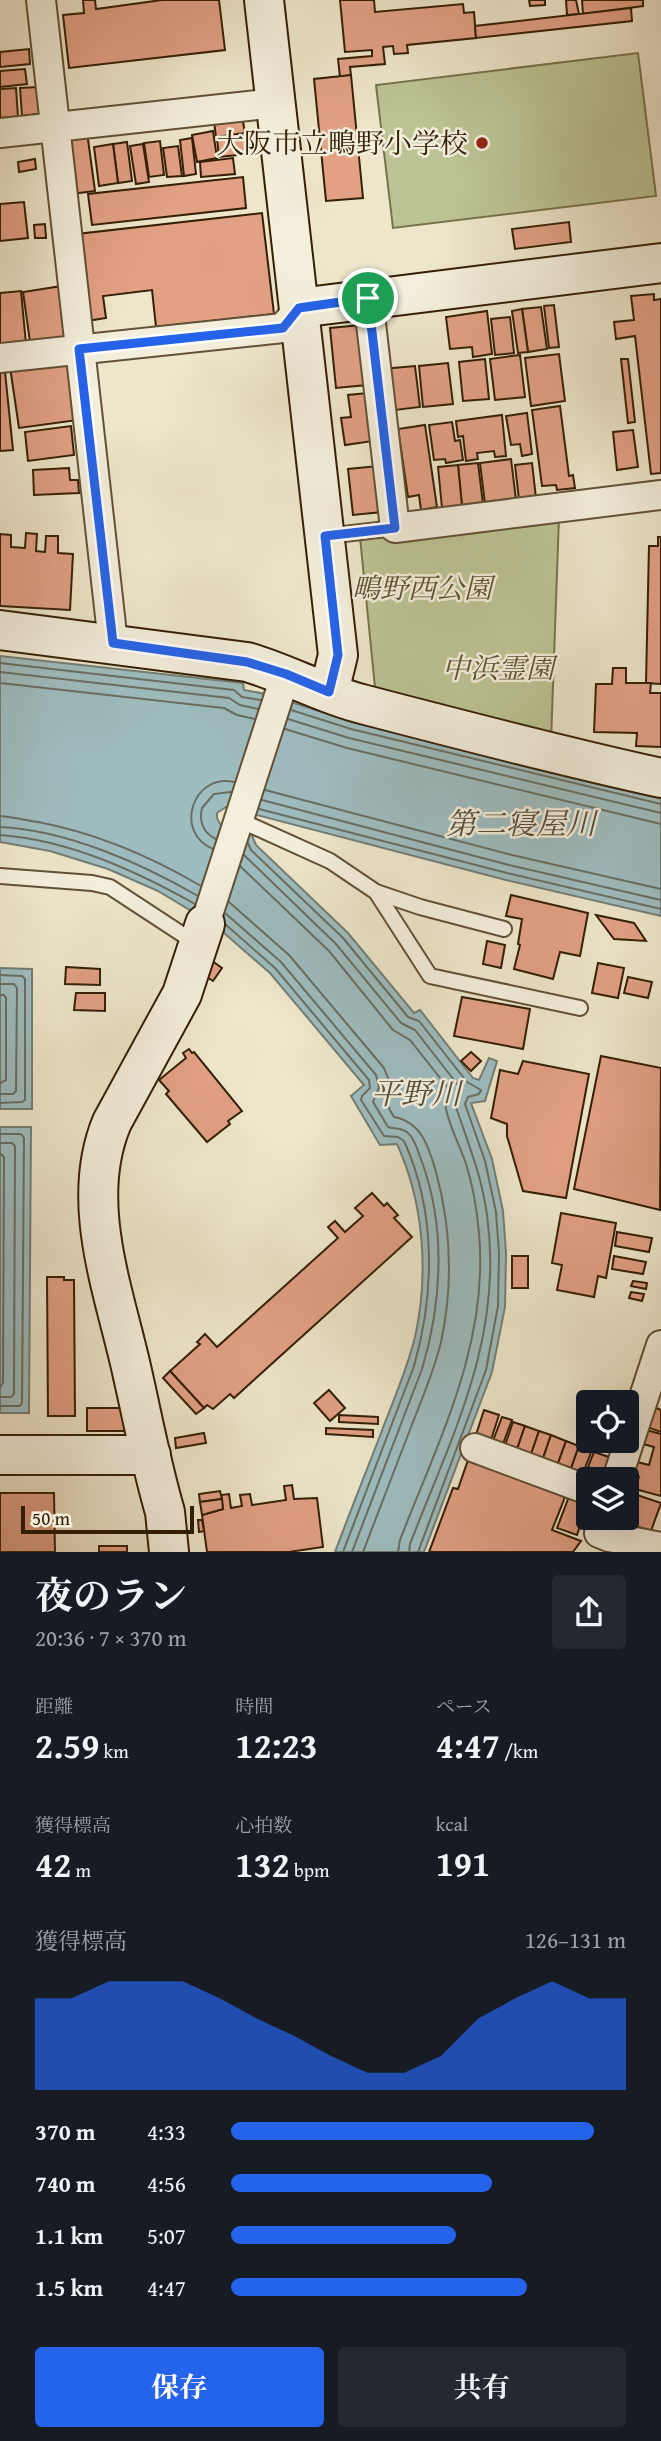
<!DOCTYPE html>
<html lang="ja">
<meta charset="utf-8">
<style>
body{margin:0;font-family:"Gentium Book Plus","Noto Serif JP",serif;background:#242831;color:#f1f3f6;height:100vh;display:flex;flex-direction:column;font-size:26px;white-space:nowrap}
*{box-sizing:border-box;margin:0}
p{font-size:23px;color:#9ea1a6}
.icon{flex:none;width:38px;height:38px;fill:none;stroke:currentColor;stroke-width:2;stroke-linecap:round;stroke-linejoin:round}
.map{position:relative;height:1552px;overflow:hidden}
.drawer{display:flex;flex-direction:column;background:#171b24;flex:1}
.drawer>*{flex:none}
.controls{position:absolute;left:576px;top:1390px;display:grid;gap:14px}
.controls a{display:grid;place-items:center;width:63px;height:63px;border-radius:7px;background:#171b24;box-shadow:0 7px 28px #0002;font-size:35px}
.scale{position:absolute;left:21px;bottom:18px;width:173px;box-sizing:border-box;padding-left:7px;border:4px solid #341f04;border-top:0;font-size:19px;line-height:24px;white-space:nowrap;color:#341f04;-webkit-text-stroke:5px #f4efdd;paint-order:stroke}
.pin{position:absolute;display:grid;place-items:center;width:60px;height:60px;color:#fff;margin:-30px;border:4px solid #fff;border-radius:50%;box-shadow:0 2px 7px #0007}
.round{display:grid;place-items:center;flex:none;width:74px;height:74px;border-radius:7px;background:#242831}
.headline{display:flex;align-items:center;justify-content:space-between;height:119px;padding:0 35px}
h1{font-size:38px;font-weight:700;line-height:52px}
.stats{display:grid;grid-template-columns:repeat(3,1fr);gap:10px;height:119px;padding:7px 35px}
.stats div{display:grid;align-content:center}
.stats b{font-size:35px;font-weight:700}
.stats small{font-size:19px;font-weight:400}
.stats p{font-size:19px}
.chart{height:196px;padding:14px 35px}
.chart p{display:flex;justify-content:space-between}
.chart svg{width:100%;height:126px;margin-top:7px;fill:#2563eb;opacity:.7}
.primary-button{display:flex;gap:14px;margin-top:auto;padding:14px 35px}
.primary-button a{flex:1;height:80px;border-radius:7px;background:#2563eb;color:#fff;font-size:28px;font-weight:700;line-height:80px;text-align:center}
.primary-button a+a{background:#242831;color:#f1f3f6}
ul{padding:0 35px;list-style:none;font-size:23px}
li{display:grid;grid-template-columns:112px 84px 1fr;align-items:center;height:52px}
li i{height:18px;border-radius:9px;background:#2563eb}
.map>svg:first-child{display:block}
</style>
<div class="map">
<svg width="661" height="1552" viewBox="0 0 661 1552">
<rect width="100%" height="100%" fill="#eee6cb"/>
<filter id="stains"><feTurbulence type="fractalNoise" baseFrequency=".00286" numOctaves="4"/><feColorMatrix values="0 0 0 0 .2 0 0 0 0 .09 0 0 0 0 .02 0 0 0 .5 -.17"/></filter>
<radialGradient id="worn" r=".72"><stop offset=".6" stop-color="#630" stop-opacity="0"/><stop offset="1" stop-color="#630" stop-opacity=".3"/></radialGradient>
<g fill="#bcc495" stroke="#78724c" stroke-width="2">
<path d="M638,53L656,196L393,228L376,85Z"/>
<path d="M559,517L551,742L411,701L375,687L360,537Z"/>
</g>
<g fill="#9ebdc1" stroke="#747e75" stroke-width="2">
<path d="M0,656L243,683L244,690L266,694L353,722L661,798V916L506,880L226,807L217,813V818L220,824L251,833L256,845L348,933L414,1013L420,1010L473,1078L479,1080L489,1058L497,1061L485,1101L471,1103L492,1159L503,1211L506,1253L505,1307L492,1372L424,1552H335C350,1512 366,1472 381,1433C393,1401 407,1370 415,1337C429,1274 424,1203 397,1144L380,1145L351,1096L364,1085L270,973L216,926L158,891L108,869L50,851L0,842Z"/>
<path d="M0,968L32,969V1109H0Z"/>
<path d="M0,1127H31L29,1413H0Z"/>
</g>
<g fill="none" stroke-linecap="round" stroke-linejoin="round">
<g stroke="#696e62" stroke-width="2">
<path d="M0,663L234,690L242,697L261,700"/>
<path d="M0,672L229,698L240,705L258,709"/>
<path d="M0,683L224,708L237,715L255,719"/>
<path d="M291,710L351,729L661,804"/>
<path d="M288,719L349,738L661,813"/>
<path d="M285,729L347,748L661,824"/>
<path d="M265,790L512,855L661,889"/>
<path d="M262,800L509,865L661,900"/>
<path d="M259,809L507,873L661,909"/>
<path d="M0,816C13,817 25,820 38,822C96,833 150,856 201,886"/>
<path d="M0,827C66,830 141,863 198,896"/>
<path d="M0,835C69,840 136,871 195,904"/>
<path d="M216,839C203,833 199,821 202,808L214,794L231,792"/>
<path d="M248,843L251,850L343,938L408,1017L419,1021L467,1082L481,1090L479,1094L468,1097L465,1104L485,1161L496,1212L499,1253L498,1306L486,1370L418,1552"/>
<path d="M213,849C173,832 193,773 234,782"/>
<path d="M244,855L336,944L401,1023L415,1030L461,1089L457,1099L456,1107C468,1143 482,1177 487,1215C504,1337 453,1433 410,1544L409,1552"/>
<path d="M240,866L329,951L393,1030L410,1040L448,1088C447,1095 445,1102 446,1109C450,1128 460,1146 466,1164C473,1186 477,1210 479,1233C489,1344 439,1439 400,1540L398,1552"/>
<path d="M229,902L289,955L384,1068L390,1083L386,1103L394,1117C422,1122 429,1148 436,1172C451,1227 453,1286 441,1342C434,1371 422,1399 411,1427C395,1469 379,1510 363,1552"/>
<path d="M225,913L281,962L376,1075L379,1087L373,1102L388,1127C395,1129 403,1128 408,1133C416,1140 418,1153 422,1162C446,1228 442,1303 422,1369L352,1552"/>
<path d="M225,924L275,968L369,1080L370,1088L362,1096L361,1100L384,1136L398,1137L404,1141C436,1211 435,1293 414,1366L343,1552"/>
<path d="M0,975L22,976L25,979V1100L22,1102L0,1103"/>
<path d="M0,984H14L17,988L16,1091L13,1094H0"/>
<path d="M0,995H4L6,998V1080L0,1083"/>
<path d="M0,1134H21L24,1138L22,1403L20,1406H0"/>
<path d="M0,1143H12L15,1146L14,1394L11,1397H0"/>
<path d="M0,1153L4,1157L3,1383L0,1387"/>
</g>
</g>
<g fill="#e2a085" stroke="#341f04" stroke-width="2">
<path d="M83,0H95L96,9L162,0H219L225,50L69,68L63,15L84,13Z"/>
<path d="M340,0H374L375,12L463,4L464,13L474,12L476,38L407,45L408,53L394,54L393,46L383,47L385,64L350,67L351,75L340,77L338,59L372,56V50L345,52Z"/>
<path d="M529,0H545V5L530,6Z"/>
<path d="M566,0H576L579,14L567,15Z"/>
<path d="M582,0H643V6L583,14Z"/>
<path d="M631,8L632,21L476,38L475,26Z"/>
<path d="M29,49L30,64L0,67V52Z"/>
<path d="M25,69L27,84L0,87V71Z"/>
<path d="M351,75L363,198L326,201L314,79Z"/>
<path d="M38,87L41,110L39,114L22,116L20,88Z"/>
<path d="M16,88L18,117L0,118V89Z"/>
<path d="M242,116L245,133L216,137L214,121Z"/>
<path d="M213,131L217,158L197,162L192,135Z"/>
<path d="M87,132L95,191L71,194L70,142L76,133Z"/>
<path d="M245,136L247,154L219,157L217,139Z"/>
<path d="M192,138L196,174L184,176L180,140Z"/>
<path d="M160,141L164,175L149,177L144,143Z"/>
<path d="M127,142L132,181L118,183L113,144Z"/>
<path d="M113,144L118,183L99,186L94,147Z"/>
<path d="M143,144L149,182L136,184L130,146Z"/>
<path d="M178,146L182,176L167,177L163,148Z"/>
<path d="M233,158L235,174L201,177L200,162Z"/>
<path d="M35,159L36,169L19,172L18,162Z"/>
<path d="M243,177L246,208L92,225L88,194Z"/>
<path d="M24,202L28,238L0,241V204Z"/>
<path d="M262,213L274,314L156,327L152,290L103,296L106,318L87,321L77,234Z"/>
<path d="M569,222L571,242L515,249L512,229Z"/>
<path d="M45,224L46,238H35L34,225Z"/>
<path d="M62,286L68,328L64,338L30,342L23,292Z"/>
<path d="M21,291L26,344L0,346V293Z"/>
<path d="M654,294V300L661,299V473L651,474L635,336L616,339L614,322L634,320L631,296Z"/>
<path d="M554,305L559,347L549,348L544,306Z"/>
<path d="M541,307L547,349L528,352L522,309Z"/>
<path d="M522,309L528,352L518,353L512,311Z"/>
<path d="M487,311L492,354L473,357L472,347L450,349L446,317Z"/>
<path d="M510,317L514,353L495,355L491,319Z"/>
<path d="M361,325L367,385L336,388L330,328Z"/>
<path d="M559,354L565,401L531,406L525,358Z"/>
<path d="M520,355L525,397L495,400L490,359Z"/>
<path d="M485,359L489,399L463,401L459,362Z"/>
<path d="M621,359H628L635,422L628,423Z"/>
<path d="M63,360L70,368L78,420L19,428L10,367Z"/>
<path d="M448,363L453,404L423,407L419,366Z"/>
<path d="M415,366L420,407L387,411L382,369Z"/>
<path d="M0,372H5L13,450L0,451Z"/>
<path d="M367,393L373,441L345,445L341,418L351,417L348,395Z"/>
<path d="M560,406L569,476L573,475L575,488L557,490L556,485L542,486L532,410Z"/>
<path d="M527,413L532,454L522,456L520,444L511,445L506,416Z"/>
<path d="M502,415L506,456L495,457L494,451L477,453L478,459L466,461L463,436L458,437L456,421Z"/>
<path d="M452,422L455,441L460,440L463,460L446,463L445,459L434,460L429,425Z"/>
<path d="M425,425L437,507L421,510L419,495L408,497L398,429Z"/>
<path d="M71,426L74,455L28,461L25,432Z"/>
<path d="M633,430L638,467L617,470L613,432Z"/>
<path d="M511,459L516,500L485,504L480,463Z"/>
<path d="M478,463L483,504L462,506L458,465Z"/>
<path d="M532,463L536,498L519,500L515,465Z"/>
<path d="M458,465L462,506L442,508L438,467Z"/>
<path d="M378,466L382,512L353,515L348,469Z"/>
<path d="M69,468L70,480H78L79,493L34,495L33,470Z"/>
<path d="M26,533L37,534L36,551L45,552L46,536H58V553L73,554L70,610L0,606V534L11,535V547L25,548Z"/>
<path d="M658,537H661V684L646,683L649,546H658Z"/>
<path d="M613,668H626V683H651L650,693H661V747L636,746L637,733L594,732L596,684H612Z"/>
<path d="M511,895L588,913L580,956L560,952L553,979L514,969L520,945L518,944L522,919L506,916Z"/>
<path d="M596,915L634,923L646,941L614,939Z"/>
<path d="M487,941L505,945L501,968L483,964Z"/>
<path d="M208,958L222,968L213,981L199,972Z"/>
<path d="M598,963L624,968L618,998L592,993Z"/>
<path d="M66,967L100,969V985L65,984Z"/>
<path d="M628,977L652,982L648,998L624,993Z"/>
<path d="M76,993H105V1011L74,1010Z"/>
<path d="M462,997L530,1009L523,1049L454,1036Z"/>
<path d="M189,1049L192,1053L194,1052L242,1111L228,1121L230,1124L207,1142L166,1094L169,1091L159,1080L186,1058L183,1053Z"/>
<path d="M471,1052L481,1061L471,1071L461,1061Z"/>
<path d="M601,1056L661,1068L660,1210L574,1189Z"/>
<path d="M523,1061L589,1074L566,1198L523,1191L507,1136V1124L491,1118L500,1070L518,1074Z"/>
<path d="M372,1193L384,1206L387,1203L398,1215L394,1218L412,1237L234,1398L230,1394L213,1409L207,1405L204,1408L170,1371L200,1344L197,1342L205,1334L217,1347L338,1238L328,1227L335,1221L345,1232L363,1216L355,1208Z"/>
<path d="M561,1213L616,1223L606,1278L598,1276L594,1297L557,1290L562,1265L552,1263Z"/>
<path d="M617,1232L652,1238L649,1252L615,1246Z"/>
<rect x="512" y="1256" width="16" height="32"/>
<path d="M614,1256L646,1262L643,1274L612,1269Z"/>
<path d="M47,1277H64V1280H74L75,1416H48Z"/>
<path d="M633,1281L647,1283L646,1289L631,1286Z"/>
<path d="M631,1292L644,1294L642,1301L629,1298Z"/>
<path d="M170,1371L204,1408L196,1414L163,1378Z"/>
<path d="M329,1390L345,1408L330,1421L314,1403Z"/>
<path d="M654,1407L661,1410V1432L647,1427Z"/>
<rect x="87" y="1408" width="37" height="23"/>
<path d="M484,1410L499,1415L489,1446L474,1441Z"/>
<path d="M339,1415L378,1417V1424L339,1422Z"/>
<path d="M502,1417L512,1420L501,1449L491,1446Z"/>
<path d="M513,1422L525,1426L515,1455L503,1451Z"/>
<path d="M525,1426L539,1431L529,1460L515,1455Z"/>
<path d="M326,1428L373,1430V1437L326,1434Z"/>
<path d="M646,1430L661,1434V1496L635,1489L639,1477L630,1474L633,1461L649,1465L654,1447L643,1444Z"/>
<path d="M539,1431L551,1435L541,1464L529,1460Z"/>
<path d="M204,1433L206,1443L176,1448L175,1438Z"/>
<path d="M551,1435L566,1441L556,1469L541,1464Z"/>
<path d="M566,1441L579,1446L569,1474L556,1469Z"/>
<path d="M579,1446L592,1450L581,1478L569,1474Z"/>
<path d="M594,1452L612,1458L607,1474L588,1467Z"/>
<path d="M468,1460L565,1497L552,1530L581,1541L573,1552H429L453,1488L458,1489Z"/>
<path d="M292,1485L294,1499L317,1498L323,1547L289,1552H207L202,1515L223,1509L221,1495L229,1494L231,1508L242,1506L240,1495L250,1494L252,1505L286,1500L284,1486Z"/>
<path d="M220,1491L222,1499L200,1502L199,1494Z"/>
<path d="M0,1493H54L55,1552H0Z"/>
<path d="M570,1494L588,1501L577,1535L557,1528Z"/>
<path d="M637,1495L661,1503L651,1531L627,1523Z"/>
<path d="M222,1499L223,1509L202,1515L200,1502Z"/>
<path d="M198,1520H202L204,1531L199,1532Z"/>
<rect x="99" y="1546" width="28" height="6"/>
</g>
<g fill="none" stroke-linecap="round" stroke-linejoin="round">
<g stroke="#625136" stroke-width="18">
<g id="lane">
<path d="M327,536L395,528"/>
<path d="M237,819L330,861L376,892L420,907L504,929"/>
<path d="M0,876L92,883L110,887L197,944"/>
<path d="M376,892L430,976L580,1008"/>
</g>
</g>
<g stroke="#625136" stroke-width="32">
<g id="street">
<path d="M41,0L113,643"/>
<path d="M0,133L276,103"/>
<path d="M368,298L395,528L661,495"/>
<path d="M0,358L283,328L299,308"/>
<path d="M205,924L286,674"/>
<path d="M475,1448L588,1490"/>
<path d="M617,1479L661,1345"/>
<path d="M599,1533L609,1537L661,1547"/>
</g>
</g>
<g stroke="#341f04" stroke-width="42">
<g id="secondary">
<path d="M264,0L338,655L329,692"/>
<path d="M299,308L661,263"/>
<path d="M0,630L247,662C286,673 322,694 362,704C461,730 561,756 661,778"/>
<path d="M0,1455H151"/>
<path d="M169,1552L165,1512C151,1464 142,1415 131,1367C113,1288 79,1200 112,1122L182,994L205,924"/>
</g>
</g>
<use href="#lane" stroke="#f4efdd" stroke-width="14"/>
<use href="#street" stroke="#f4efdd" stroke-width="28"/>
<use href="#secondary" stroke="#f4efdd" stroke-width="38"/>
</g>
<g fill="none" stroke-linecap="round" stroke-linejoin="round">
<g stroke="#fff" stroke-width="14">
<path id="route" d="M368,298L395,528L325,536L338,655L329,692L286,674L247,662L113,643L79,349L283,328L299,308Z"/>
</g>
<use href="#route" stroke="#2563eb" stroke-width="9"/>
</g>
<circle fill="#8f2418" stroke="#f4efdd" stroke-width="2.5" cx="482" cy="143" r="7"/>
<g text-anchor="middle" stroke-width="5" stroke-linejoin="round" paint-order="stroke">
<g font-size="28" fill="#341f04" stroke="#f4efdd" text-anchor="end">
<text x="468" y="153">大阪市立鴫野小学校</text>
</g>
<g font-size="28" font-style="italic" fill="#5d5130" stroke="#f4efdd">
<text x="422" y="598">鴫野西公園</text>
<text x="498" y="678">中浜霊園</text>
</g>
<g font-size="30" font-style="italic" fill="#544e3d" stroke="#f4efdd">
<text x="521" y="834">第二寝屋川</text>
<text x="416" y="1104">平野川</text>
</g>
</g>
<rect width="100%" height="100%" filter="url(#stains)"/>
<rect width="100%" height="100%" fill="url(#worn)"/>
</svg>
<div class="controls">
<a><svg class="icon" aria-label="locate" viewBox="0 0 24 24"><circle cx="12" cy="12" r="6"/><path d="M12 2v4M12 18v4M2 12h4M18 12h4"/></svg></a>
<a><svg class="icon" aria-label="layers" viewBox="0 0 24 24"><path d="M12 4l9 5-9 5-9-5zM3 14l9 5 9-5"/></svg></a>
</div>
<div class="scale">50 m</div>
<div class="pin" style="left:368px;top:298px;background:#1e9e55"><svg class="icon" aria-label="arrive" viewBox="0 0 24 24"><path d="M6 21V4h12l-3 4 3 4H6"/></svg></div>
</div>
<section class="drawer">
<div class="headline"><div><h1>夜のラン</h1><p>20:36 · 7 × 370 m</p></div><a class="round"><svg class="icon" aria-label="share" viewBox="0 0 24 24"><path d="M12 15V3M7 8l5-5 5 5M5 13v7h14v-7"/></svg></a></div>
<div class="stats">
<div><p>距離</p><b>2.59<small> km</small></b></div>
<div><p>時間</p><b>12:23</b></div>
<div><p>ペース</p><b>4:47<small> /km</small></b></div>
</div>
<div class="stats">
<div><p>獲得標高</p><b>42<small> m</small></b></div>
<div><p>心拍数</p><b>132<small> bpm</small></b></div>
<div><p>kcal</p><b>191</b></div>
</div>
<div class="chart"><p><span>獲得標高</span>126–131 m</p>
<svg viewBox="0 0 160 44" preserveAspectRatio="none"><path d="M0 44V12L10 12L20 6L30 6L40 6L50 12L60 19L70 25L80 32L90 38L100 38L110 32L120 19L130 12L140 6L150 12L160 12V44z"/></svg>
</div>
<ul>
<li><b>370 m</b>4:33<i style="width:92%"></i></li>
<li><b>740 m</b>4:56<i style="width:66%"></i></li>
<li><b>1.1 km</b>5:07<i style="width:57%"></i></li>
<li><b>1.5 km</b>4:47<i style="width:75%"></i></li>
</ul>
<div class="primary-button"><a>保存</a><a>共有</a></div>
</section>
